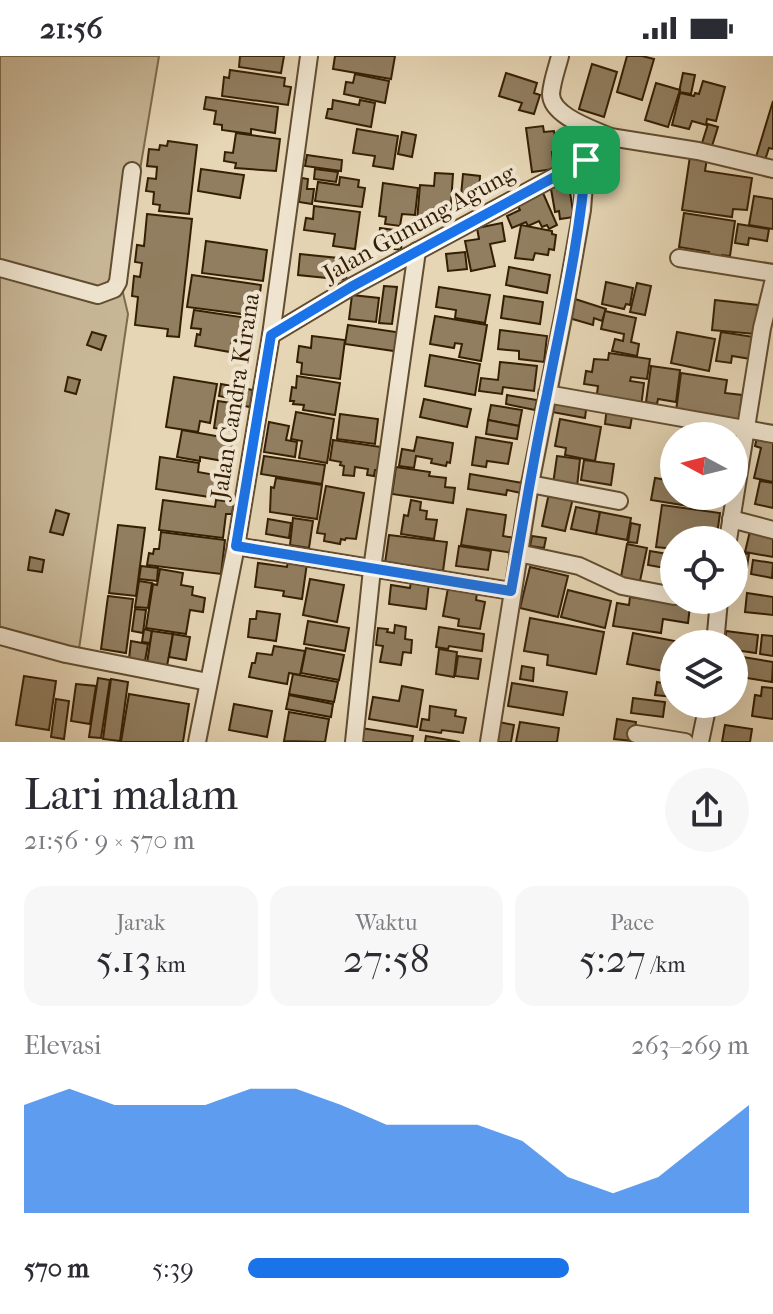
<!DOCTYPE html>
<html lang="id">
<meta charset="utf-8">
<style>
body{margin:0;font-family:"IM FELL French Canon",serif;background:#f7f7f7;color:#2b2b33;height:100vh;display:flex;flex-direction:column;font-size:30px;white-space:nowrap}
*{box-sizing:border-box;margin:0}
p{font-size:26px;color:#7c7c81}
.icon{flex:none;width:44px;height:44px;fill:none;stroke:currentColor;stroke-width:2;stroke-linecap:round;stroke-linejoin:round}
.map{position:relative;height:686px;overflow:hidden}
.details{display:flex;flex-direction:column;background:#fff;flex:1}
.details>*{flex:none}
.needle{width:52px;rotate:277deg}
.controls{position:absolute;left:660px;top:366px;display:grid;gap:16px}
.controls a{display:grid;place-items:center;width:88px;height:88px;border-radius:50%;background:#fff;box-shadow:0 8px 32px #0002;font-size:40px}
.pin{position:absolute;display:grid;place-items:center;width:68px;height:68px;color:#fff;margin:-34px;border-radius:16px;box-shadow:0 4px 12px #0006}
.round{display:grid;place-items:center;flex:none;width:84px;height:84px;border-radius:42px;background:#f7f7f7}
.overview{display:flex;align-items:center;justify-content:space-between;height:136px;padding:0 24px}
h1{font-size:44px;font-weight:600;line-height:60px}
.stats{display:grid;grid-template-columns:repeat(3,1fr);gap:12px;height:136px;padding:8px 24px}
.stats div{display:grid;align-content:center;border-radius:20px;background:#f7f7f7;text-align:center}
.stats b{font-size:40px;font-weight:600}
.stats small{font-size:22px;font-weight:400}
.stats p{font-size:22px}
.chart{height:224px;padding:16px 24px}
.chart p{display:flex;justify-content:space-between}
.chart svg{width:100%;height:144px;margin-top:8px;fill:#1a73e8;opacity:.7}
ul{padding:0 24px;list-style:none;font-size:26px}
li{display:grid;grid-template-columns:128px 96px 1fr;align-items:center;height:60px}
li i{height:20px;border-radius:10px;background:#1a73e8}
.status{display:flex;justify-content:space-between;align-items:center;height:56px;padding:0 40px;background:#fff;direction:ltr}
.status svg{height:22px;fill:currentColor}
.map>svg:first-child{display:block}
</style>
<div class="status"><b>21:56</b><svg viewBox="0 0 49 12"><path d="M0 12V9h3v3zM5 12V6h3v6zM10 12V3h3v9zM15 12V0h3v12zM26 1h20v11H26zM47 4h2v5h-2z"/></svg></div>
<div class="map">
<svg width="773" height="686" viewBox="0 0 773 686">
<rect width="100%" height="100%" fill="#e6d6b5"/>
<filter id="stains"><feTurbulence type="fractalNoise" baseFrequency=".0025" numOctaves="4"/><feColorMatrix values="0 0 0 0 .2 0 0 0 0 .09 0 0 0 0 .02 0 0 0 .5 -.17"/></filter>
<radialGradient id="worn" r=".72"><stop offset=".6" stop-color="#630" stop-opacity="0"/><stop offset="1" stop-color="#630" stop-opacity=".3"/></radialGradient>
<path fill="#c8b797" stroke="#7e6b4e" stroke-width="2" d="M0,0H159L128,186L123,237L128,258L79,593L0,571Z"/>
<g fill="#917e60" stroke="#351f04" stroke-width="2">
<path d="M240,0H284L281,17L239,11Z"/>
<path d="M335,0H395L391,23L333,13Z"/>
<path d="M627,0H642L654,3L642,44L617,36Z"/>
<path d="M592,8L617,16L604,61L579,53Z"/>
<path d="M230,14L285,22L284,30L291,31L288,49L222,40L224,21L229,22Z"/>
<path d="M506,17L537,27L534,37L540,39L534,58L519,54L522,47L499,40Z"/>
<path d="M683,17L695,19L691,38L679,36Z"/>
<path d="M355,18L389,25L385,47L344,38L346,26L353,27Z"/>
<path d="M703,25L725,31L716,65L707,63L706,69L692,65L689,73L672,69L680,37L694,40L695,37L699,38Z"/>
<path d="M656,27L680,34L668,71L645,64Z"/>
<path d="M206,41L278,51L275,77L251,73V78L222,74V69L214,68L216,55L204,53Z"/>
<path d="M333,44L359,49L360,44L375,47L371,71L326,62L328,53H332Z"/>
<path d="M773,45V93L769,92L765,104L756,101Z"/>
<path d="M708,68L718,71L712,90L702,87Z"/>
<path d="M543,70L544,76L554,75L555,80L567,79L569,93L552,96L554,113L532,116L526,72Z"/>
<path d="M357,73L398,80L393,113L373,110L375,100L353,97Z"/>
<path d="M402,76L416,79L412,101L398,98Z"/>
<path d="M236,77L280,83L276,115L235,112L236,107L224,105L225,96L233,97Z"/>
<path d="M168,85L197,89L189,158L159,155L160,149L153,148L154,136L146,135L148,122L156,123L157,111L147,110L149,93L159,94L160,89L167,90Z"/>
<path d="M307,99L342,104L341,115L305,110Z"/>
<path d="M690,100L707,102L705,115L752,122L747,154L733,153L732,161L682,154Z"/>
<path d="M201,113L244,119L240,142L198,135Z"/>
<path d="M315,113L338,116L336,126L314,123Z"/>
<path d="M435,117L453,118L450,162L435,161V166L417,165L420,129L434,130Z"/>
<path d="M463,118L480,120L478,152L460,151Z"/>
<path d="M340,121L359,124L358,131L365,132L362,151L315,145L318,126L339,129Z"/>
<path d="M302,122L308,123L307,133H314L312,148L299,146Z"/>
<path d="M568,124L574,161L560,163L559,155L555,156L550,127Z"/>
<path d="M383,127L418,132L415,159L402,158L400,170L385,168L386,161L379,160Z"/>
<path d="M543,137L557,169L549,173L547,169L542,171L539,165L528,170L526,166L512,172L507,160L520,154L517,148Z"/>
<path d="M754,140L773,143V173L749,169Z"/>
<path d="M314,150L360,156L355,193L333,190L335,178L304,174L306,162L313,163Z"/>
<path d="M684,157L735,165L730,200L722,199L721,206L708,204L709,196L679,191Z"/>
<path d="M147,158L192,163L179,281L167,280L168,273L135,269L138,241L132,240L134,220L140,221L142,207L135,206L137,189L144,190Z"/>
<path d="M502,167L505,185L490,188L495,210L471,215L465,185L479,183L477,172Z"/>
<path d="M738,168L769,173L767,185L749,182L748,189L735,187Z"/>
<path d="M521,169L552,175V178L556,179L554,194L549,193L548,199L535,197L533,204L515,202Z"/>
<path d="M380,172L403,175L401,194L378,191Z"/>
<path d="M206,185L267,194L263,225L202,217Z"/>
<path d="M465,196L467,213L448,215L446,198Z"/>
<path d="M300,198L348,203L346,224L298,219Z"/>
<path d="M509,211L550,219L547,237L506,229Z"/>
<path d="M192,219L261,229L257,260L187,251Z"/>
<path d="M606,226L633,232L630,249L626,248L624,253L602,248Z"/>
<path d="M637,227L651,230L645,259L630,256Z"/>
<path d="M384,230L397,231L392,268L379,267Z"/>
<path d="M439,231L490,239L485,267L455,262L456,254L436,251Z"/>
<path d="M352,239L379,242L376,266L349,263Z"/>
<path d="M504,240L543,246L540,268L501,262Z"/>
<path d="M575,243L606,253L602,265L594,262L593,269L569,262Z"/>
<path d="M715,244L758,249L755,278L712,274Z"/>
<path d="M194,254L247,262L243,285L232,284L230,296L195,290L197,278L200,279L201,273L191,272Z"/>
<path d="M605,255L636,262L631,286L639,288L637,300L612,295L615,283L623,285L624,278L601,273Z"/>
<path d="M435,260L487,269L481,305L459,301L462,288L455,287L454,292L430,288Z"/>
<path d="M348,269L403,277L401,296L345,288Z"/>
<path d="M500,274L547,280L544,306L519,303V295L498,293Z"/>
<path d="M92,276L106,280L101,294L87,289Z"/>
<path d="M677,276L715,283L709,315L671,307Z"/>
<path d="M721,276L754,281L751,303L732,300L731,307L716,305Z"/>
<path d="M312,280L345,284L340,323L301,318L302,307L297,306L299,290L311,292Z"/>
<path d="M609,297L650,303L647,323L631,321L630,325L644,327L641,351L596,345L598,330L584,328L586,315L592,316L594,303L608,304Z"/>
<path d="M430,299L480,308L475,339L425,330Z"/>
<path d="M500,306L537,310L534,335L503,331L502,338L479,335L481,322L498,324Z"/>
<path d="M651,310L680,314L676,346L658,343L657,348L646,346Z"/>
<path d="M681,317L727,324L725,337L742,339L739,364L676,355Z"/>
<path d="M297,320L340,327L335,359L303,354L304,349L293,348L294,345H290L292,331L296,332Z"/>
<path d="M68,321L80,324L76,338L65,335Z"/>
<path d="M174,321L217,328L210,367L200,365L198,376L166,371Z"/>
<path d="M221,328L253,334L250,351L239,349L240,344L219,340Z"/>
<path d="M507,339L537,344L535,354L506,348Z"/>
<path d="M554,341L587,347L585,362L552,356Z"/>
<path d="M424,343L471,353L467,371L420,361Z"/>
<path d="M218,345L238,348L233,375L214,372Z"/>
<path d="M491,349L522,354L519,370L488,364Z"/>
<path d="M607,351L633,355L630,372L605,368Z"/>
<path d="M296,356L334,363L327,407L299,402L302,385L291,383Z"/>
<path d="M340,358L378,363L375,388L337,383Z"/>
<path d="M560,363L601,371L595,405L565,399L566,392L555,390Z"/>
<path d="M488,364L519,370L517,383L486,378Z"/>
<path d="M269,366L289,370L286,384L297,386L295,401L264,396Z"/>
<path d="M684,366L706,371L704,380H681Z"/>
<path d="M182,374L233,383L229,406L200,401V405L177,401Z"/>
<path d="M417,381L453,387L450,407L447,406L446,410L431,407L432,403L416,400L414,412L399,410L402,393L414,395Z"/>
<path d="M476,381L512,387L508,408L487,405L486,411L472,409Z"/>
<path d="M757,381L773,384V426L754,422L761,392L755,390Z"/>
<path d="M333,384L381,391L378,414H375L374,420L367,419L368,413L355,411L354,420L343,419L344,410L340,409L341,406L330,404Z"/>
<path d="M264,400L325,409L322,428L261,418Z"/>
<path d="M557,400L580,403L577,431L553,428Z"/>
<path d="M160,401L199,407L198,416L226,421L223,443L156,433Z"/>
<path d="M584,404L614,408L611,429L581,424Z"/>
<path d="M396,411L430,416L429,420L446,422L445,431L455,432L453,447L392,438Z"/>
<path d="M470,418L523,427L521,437L507,434L506,439L468,433Z"/>
<path d="M667,421L674,422V440H703L701,452L651,444L655,422L667,424Z"/>
<path d="M276,422L322,429L317,463L270,456L271,431L274,432Z"/>
<path d="M760,425L773,427V452L755,448Z"/>
<path d="M326,430L364,437L356,483L346,482L345,484L341,483L340,488L324,485L325,478L317,477Z"/>
<path d="M549,437L573,442L565,475L542,470Z"/>
<path d="M163,444L215,451L216,444L234,446L232,458H226L223,482L159,474Z"/>
<path d="M411,444L421,446L420,454L427,455L426,463L437,464L434,483L401,478L404,459L408,460Z"/>
<path d="M662,449L720,457L717,479L707,477L706,480L715,482L714,484H674V493L656,491Z"/>
<path d="M576,451L600,456L596,478L571,473Z"/>
<path d="M467,453L506,459L503,480L515,482L513,497L461,489Z"/>
<path d="M56,454L69,458L63,479L50,476Z"/>
<path d="M600,456L631,462L627,484L596,478Z"/>
<path d="M293,462L313,465L309,492L290,489Z"/>
<path d="M268,463L291,467L289,482L266,478Z"/>
<path d="M631,467L640,469L637,487L628,486Z"/>
<path d="M118,469L145,472L136,540L109,537Z"/>
<path d="M750,475L773,480V501L745,496Z"/>
<path d="M161,476L225,484L221,518L147,509L149,497L153,498L154,493H159Z"/>
<path d="M389,479L447,486L443,515L385,507Z"/>
<path d="M532,480L546,482L544,492L530,490Z"/>
<path d="M627,488L647,492L640,525L621,521Z"/>
<path d="M459,490L491,495L488,514L456,510Z"/>
<path d="M650,495L674,499V522L664,520L665,512L648,509Z"/>
<path d="M736,496L749,498L745,524L734,522Z"/>
<path d="M30,501L44,504L42,516L28,514Z"/>
<path d="M753,504L773,507L772,522L751,518Z"/>
<path d="M288,505L307,507L302,543L283,540L284,535L255,531L258,507L287,511Z"/>
<path d="M141,510L158,512L157,525L139,523Z"/>
<path d="M530,511L568,520L558,561L520,552Z"/>
<path d="M160,513L183,517L181,529L193,531L192,539L205,542L203,556L190,554L186,578L146,572L153,528L157,529Z"/>
<path d="M310,523L344,529L337,566L303,559Z"/>
<path d="M139,525L152,527L148,552L135,551Z"/>
<path d="M411,525L429,527L426,553L389,548L391,529L410,532Z"/>
<path d="M448,532L477,537L476,544L485,546L480,573L458,570L459,563L443,560Z"/>
<path d="M568,534L611,545L605,572L561,561Z"/>
<path d="M747,537L773,541V559L745,556Z"/>
<path d="M108,540L133,543L126,597L101,593Z"/>
<path d="M630,541L690,550L688,567L663,563L661,577L613,570L617,547L629,549Z"/>
<path d="M135,553L146,554L143,577L132,575Z"/>
<path d="M257,555L280,558L276,585L248,581L250,563H256Z"/>
<path d="M530,562L604,576L596,618L547,609L548,599L524,595Z"/>
<path d="M308,565L349,572L345,595L304,588Z"/>
<path d="M395,569L406,571L405,583L412,584L411,597L403,596L401,609L380,606L383,590L376,589L378,572L388,573L387,576L394,577Z"/>
<path d="M439,571L484,578L482,595L449,590L448,593L436,591Z"/>
<path d="M144,573L152,575L150,587L142,586Z"/>
<path d="M152,575L173,578L167,610L147,607Z"/>
<path d="M726,575L758,579L756,597L734,594V588H725Z"/>
<path d="M633,577L680,586V588H674V617L627,608Z"/>
<path d="M173,578L190,581L186,604L169,601Z"/>
<path d="M762,579L773,580V600L760,598Z"/>
<path d="M131,585L148,588L145,605L129,603Z"/>
<path d="M274,590L305,595L300,619L289,617L287,628L249,621L252,607H255L257,597L272,599Z"/>
<path d="M306,592L344,599L339,624L301,617Z"/>
<path d="M439,593L457,596L454,621L436,618Z"/>
<path d="M458,600L481,603L478,623L455,620Z"/>
<path d="M737,600L773,606L772,626L734,620Z"/>
<path d="M522,610L534,612L533,625L520,623Z"/>
<path d="M293,618L338,626L334,646L289,638Z"/>
<path d="M663,618L674,619V641L655,639L657,626L662,627Z"/>
<path d="M24,620L56,625L49,674L16,669Z"/>
<path d="M98,622L110,624L101,682L89,681Z"/>
<path d="M111,623L128,626L120,685L103,683Z"/>
<path d="M512,627L567,636L563,659L508,650Z"/>
<path d="M76,628L96,630L90,668L71,665Z"/>
<path d="M402,630L423,634L417,671L369,663L373,641L399,645Z"/>
<path d="M762,631L773,632V663L752,660L755,639L761,640Z"/>
<path d="M129,638L189,648L183,686H121Z"/>
<path d="M289,639L333,648L331,661L286,653Z"/>
<path d="M633,642L665,646L663,661L631,657Z"/>
<path d="M56,643L69,645L64,683L51,681Z"/>
<path d="M234,648L272,655L267,681L229,674Z"/>
<path d="M430,650L456,654L455,660L466,662L463,677L442,674L441,677L420,674L422,663L429,664Z"/>
<path d="M289,656L329,663L325,686L284,685Z"/>
<path d="M617,663L636,666L633,685L614,683Z"/>
<path d="M499,666L514,669L511,686H496Z"/>
<path d="M520,666L559,672L557,686H516Z"/>
<path d="M725,669L752,673L750,686H722Z"/>
<path d="M361,672L413,680L412,686H359Z"/>
<path d="M426,680L460,686H425Z"/>
</g>
<g fill="none" stroke-linecap="round" stroke-linejoin="round">
<g stroke="#614d30" stroke-width="20">
<g id="minor">
<path d="M560,0C557,12 552,25 551,38C551,60 593,73 610,81"/>
<path d="M679,202L773,217"/>
<path d="M0,212L98,239L114,233L118,226L132,115"/>
<path d="M271,279L351,231L586,104L610,81L698,95L773,113"/>
<path d="M547,338L773,378"/>
<path d="M530,428L619,445"/>
<path d="M731,463L773,474"/>
<path d="M728,484L762,272L773,227"/>
<path d="M236,490L511,535"/>
<path d="M518,497L579,510L622,530L674,540"/>
<path d="M700,544L718,547"/>
<path d="M0,580L66,598L208,626"/>
<path d="M715,588L719,544"/>
<path d="M636,678L685,686"/>
<path d="M197,686L236,490L271,279L309,0"/>
<path d="M354,686L372,513L417,195"/>
<path d="M489,686L530,428L564,256L582,154L586,104"/>
<path d="M700,686L708,648"/>
</g>
</g>
<use href="#minor" stroke="#efe4cf" stroke-width="16"/>
</g>
<g fill="none" stroke-linecap="round" stroke-linejoin="round">
<g stroke="#fff" stroke-width="16">
<path id="route" d="M586,104C580,183 562,260 547,338C533,403 523,469 511,535L236,490L271,279L351,231Z"/>
</g>
<use href="#route" stroke="#1a73e8" stroke-width="10"/>
</g>
<g text-anchor="middle" stroke-width="8" stroke-linejoin="round" paint-order="stroke">
<g font-size="24" fill="#351f04" stroke="#efe4cf">
<text transform="translate(419 167) rotate(-29)" y="8">Jalan Gunung Agung</text>
<text transform="translate(235 340) rotate(-81)" y="8">Jalan Candra Kirana</text>
</g>
</g>
<rect width="100%" height="100%" filter="url(#stains)"/>
<rect width="100%" height="100%" fill="url(#worn)"/>
</svg>
<div class="controls">
<a><svg class="needle" viewBox="-14 -14 28 28"><path d="M0-13l5 13h-10z" fill="#e53935"/><path d="M0 13l5-13h-10z" fill="#7c7c81"/></svg></a>
<a><svg class="icon" aria-label="locate" viewBox="0 0 24 24"><circle cx="12" cy="12" r="6"/><path d="M12 2v4M12 18v4M2 12h4M18 12h4"/></svg></a>
<a><svg class="icon" aria-label="layers" viewBox="0 0 24 24"><path d="M12 4l9 5-9 5-9-5zM3 14l9 5 9-5"/></svg></a>
</div>
<div class="pin" style="left:586px;top:104px;background:#1e9e55"><svg class="icon" aria-label="arrive" viewBox="0 0 24 24"><path d="M6 21V4h12l-3 4 3 4H6"/></svg></div>
</div>
<section class="details">
<div class="overview"><div><h1>Lari malam</h1><p>21:56 · 9 × 570 m</p></div><a class="round"><svg class="icon" aria-label="share" viewBox="0 0 24 24"><path d="M12 15V3M7 8l5-5 5 5M5 13v7h14v-7"/></svg></a></div>
<div class="stats">
<div><p>Jarak</p><b>5.13<small> km</small></b></div>
<div><p>Waktu</p><b>27:58</b></div>
<div><p>Pace</p><b>5:27<small> /km</small></b></div>
</div>
<div class="chart"><p><span>Elevasi</span>263–269 m</p>
<svg viewBox="0 0 160 44" preserveAspectRatio="none"><path d="M0 44V11L10 6L20 11L30 11L40 11L50 6L60 6L70 11L80 17L90 17L100 17L110 22L120 33L130 38L140 33L150 22L160 11V44z"/></svg>
</div>
<ul>
<li><b>570 m</b>5:39<i style="width:64%"></i></li>
</ul>
</section>
